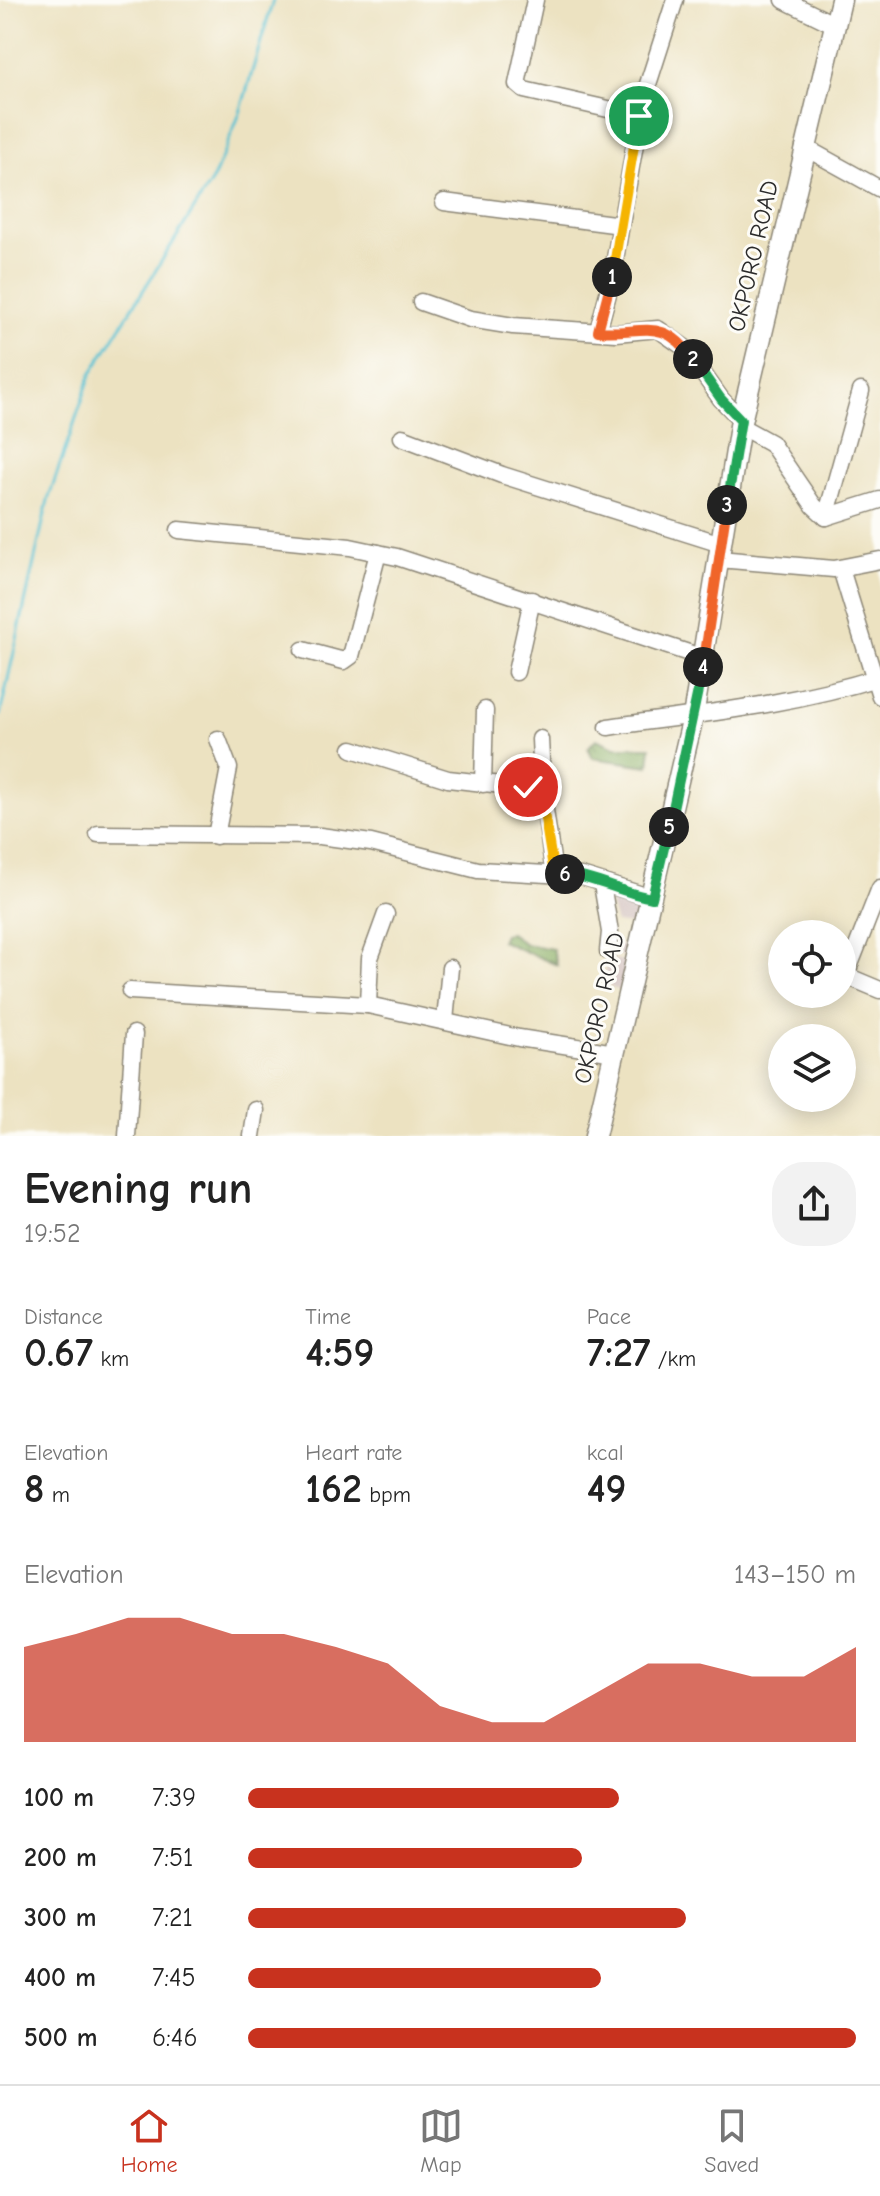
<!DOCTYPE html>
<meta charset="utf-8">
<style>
body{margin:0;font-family:"Comic Neue",sans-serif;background:#f2f2f2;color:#222;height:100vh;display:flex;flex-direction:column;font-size:30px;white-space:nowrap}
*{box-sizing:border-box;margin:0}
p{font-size:26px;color:#767676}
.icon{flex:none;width:44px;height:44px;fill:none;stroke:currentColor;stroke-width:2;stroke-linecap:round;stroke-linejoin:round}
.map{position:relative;height:1136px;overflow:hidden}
.drawer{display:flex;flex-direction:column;background:#fff;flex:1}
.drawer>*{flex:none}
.controls{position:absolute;left:768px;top:920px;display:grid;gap:16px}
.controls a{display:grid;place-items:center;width:88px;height:88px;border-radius:50%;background:#fff;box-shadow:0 4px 20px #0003;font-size:40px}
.pin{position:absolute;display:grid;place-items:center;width:68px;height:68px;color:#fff;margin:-34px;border:4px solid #fff;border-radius:50%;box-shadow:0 2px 8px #0007}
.km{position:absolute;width:40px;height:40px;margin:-20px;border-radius:50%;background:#222;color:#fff;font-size:22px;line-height:40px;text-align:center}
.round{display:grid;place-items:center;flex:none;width:84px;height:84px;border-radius:32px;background:#f2f2f2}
.summary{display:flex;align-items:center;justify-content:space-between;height:136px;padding:0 24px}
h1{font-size:44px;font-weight:800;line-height:60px}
.figures{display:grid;grid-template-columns:repeat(3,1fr);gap:12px;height:136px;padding:8px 24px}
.figures div{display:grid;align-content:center}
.figures b{font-size:40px;font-weight:800}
.figures small{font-size:22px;font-weight:400}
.figures p{font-size:22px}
.chart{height:224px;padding:16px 24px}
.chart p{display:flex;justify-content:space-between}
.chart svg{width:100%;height:144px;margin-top:8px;fill:#c8321e;opacity:.7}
ul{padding:0 24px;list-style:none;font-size:26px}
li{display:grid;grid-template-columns:128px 96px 1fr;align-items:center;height:60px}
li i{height:20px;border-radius:10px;background:#c8321e}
.dock{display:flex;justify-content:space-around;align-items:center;height:112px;border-top:2px solid #e0e0e0;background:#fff;font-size:22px;color:#767676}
.dock a{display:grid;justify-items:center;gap:4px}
.dock .active{color:#c8321e}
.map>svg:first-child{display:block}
</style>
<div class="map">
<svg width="880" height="1136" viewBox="0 0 880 1136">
<defs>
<pattern id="forest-crowns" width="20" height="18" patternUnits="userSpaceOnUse" patternTransform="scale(2)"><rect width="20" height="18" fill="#8aae63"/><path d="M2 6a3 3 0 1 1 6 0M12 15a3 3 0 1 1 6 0" fill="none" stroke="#718e52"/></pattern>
</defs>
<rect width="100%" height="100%" fill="#fdfcf7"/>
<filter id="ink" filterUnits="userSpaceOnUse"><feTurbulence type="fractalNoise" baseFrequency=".0125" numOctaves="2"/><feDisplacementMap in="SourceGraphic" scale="16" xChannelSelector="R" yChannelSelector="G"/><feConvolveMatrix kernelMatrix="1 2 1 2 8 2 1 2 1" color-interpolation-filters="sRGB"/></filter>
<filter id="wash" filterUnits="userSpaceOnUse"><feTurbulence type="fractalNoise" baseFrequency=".006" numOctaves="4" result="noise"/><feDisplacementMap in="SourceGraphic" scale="32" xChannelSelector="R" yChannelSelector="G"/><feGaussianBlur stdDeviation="1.8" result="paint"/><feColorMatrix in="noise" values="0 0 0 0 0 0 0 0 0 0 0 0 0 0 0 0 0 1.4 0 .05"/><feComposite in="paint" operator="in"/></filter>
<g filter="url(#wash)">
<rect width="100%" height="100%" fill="#ece2c1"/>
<g fill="#d1bfbd">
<path d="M606,891L644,904L630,958L613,954L614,943L623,946L628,940L630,925L616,923Z"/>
<path d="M606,958L631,962L622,992L604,984Z"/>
</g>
<g fill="url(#forest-crowns)" stroke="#5a6c47" stroke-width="2">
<path d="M596,739L615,747H651L649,766L593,758L588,748Z"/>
<path d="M510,933L525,944L553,949L557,965L501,941L504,934Z"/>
</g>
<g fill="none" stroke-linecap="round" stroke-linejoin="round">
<path stroke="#57c1d2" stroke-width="3" d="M0,715L48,500L91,374L214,177L240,113L273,0"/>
</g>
</g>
<g filter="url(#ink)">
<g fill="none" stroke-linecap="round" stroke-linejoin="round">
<g stroke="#8c8676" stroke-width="19">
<g id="minor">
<path d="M535,0L517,84L524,90L639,116"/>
<path d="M784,0L833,24"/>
<path d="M804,147L880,189"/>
<path d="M444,202L621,225"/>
<path d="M421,302L470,319L513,326L616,333L658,329L685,348L721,399L741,420"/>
<path d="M598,331L611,282L642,103L675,0"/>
<path d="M740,426L771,443L814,506L826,517L880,500"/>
<path d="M402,437L502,475L721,544"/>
<path d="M826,517L861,391"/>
<path d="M179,530L350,547L397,557L704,658"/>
<path d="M719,559L834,569L880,560"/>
<path d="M841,569L880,696"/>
<path d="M303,650L344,661L351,656L378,553"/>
<path d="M516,672L532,600"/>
<path d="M608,727C699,714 791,705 880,677"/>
<path d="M352,749L448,779L537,789L545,810L554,874"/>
<path d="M483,784L485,710"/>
<path d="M537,789L542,780L540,739"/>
<path d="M98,834L320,836L371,843L478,870L581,876L652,898"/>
<path d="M216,836L229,768L218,739"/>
<path d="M602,884L610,932L608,951"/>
<path d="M880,888L847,972L849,977L880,990"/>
<path d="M130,991L368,1005L519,1038L615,1053"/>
<path d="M368,1005L370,958L386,914"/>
<path d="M445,1021L450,968"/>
<path d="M127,1136L134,1034"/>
<path d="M252,1136L256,1110"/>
</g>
</g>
<g stroke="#8c8676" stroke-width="23">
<path id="major" d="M595,1136L693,717L740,426L841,0"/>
</g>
<use href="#minor" stroke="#fff" stroke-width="16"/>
<use href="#major" stroke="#fff" stroke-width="20"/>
</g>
</g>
<g fill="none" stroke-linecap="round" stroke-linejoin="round" filter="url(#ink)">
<g stroke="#fff" stroke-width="16">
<path id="split-1" d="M612,277L639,116"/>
</g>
<g stroke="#fff" stroke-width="16">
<path id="split-2" d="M612,277L598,331C642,335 663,315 693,359"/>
</g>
<g stroke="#fff" stroke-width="16">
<path id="split-3" d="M693,359L721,399L741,420L727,505"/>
</g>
<g stroke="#fff" stroke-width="16">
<path id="split-4" d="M703,667L727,505"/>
</g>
<g stroke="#fff" stroke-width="16">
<path id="split-5" d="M669,827L703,667"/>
</g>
<g stroke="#fff" stroke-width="16">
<path id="split-6" d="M565,874C595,877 622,893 652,898L669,827"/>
</g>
<g stroke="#fff" stroke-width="16">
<path id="split-7" d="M528,787L541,794L554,874H565"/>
</g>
<use href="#split-1" stroke="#f5b400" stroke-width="10"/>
<use href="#split-2" stroke="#f0652b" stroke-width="10"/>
<use href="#split-3" stroke="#22a559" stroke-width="10"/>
<use href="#split-4" stroke="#f0652b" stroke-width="10"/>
<use href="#split-5" stroke="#22a559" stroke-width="10"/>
<use href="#split-6" stroke="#22a559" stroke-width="10"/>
<use href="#split-7" stroke="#f5b400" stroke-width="10"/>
</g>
<g text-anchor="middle" stroke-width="6" stroke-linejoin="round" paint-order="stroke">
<g font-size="24" fill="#2b2b2b" stroke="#fdfcf7">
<text transform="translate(753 256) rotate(-77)" y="8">OKPORO ROAD</text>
<text transform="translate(599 1008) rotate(-77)" y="8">OKPORO ROAD</text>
</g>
</g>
</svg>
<div class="controls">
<a><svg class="icon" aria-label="locate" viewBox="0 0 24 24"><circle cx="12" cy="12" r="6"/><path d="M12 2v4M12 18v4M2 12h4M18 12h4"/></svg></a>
<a><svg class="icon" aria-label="layers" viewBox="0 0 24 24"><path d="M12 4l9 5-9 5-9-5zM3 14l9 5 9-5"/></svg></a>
</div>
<div class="pin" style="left:639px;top:116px;background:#1e9e55"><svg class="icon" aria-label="arrive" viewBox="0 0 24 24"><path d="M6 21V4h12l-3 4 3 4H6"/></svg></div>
<div class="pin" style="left:528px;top:787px;background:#d93025"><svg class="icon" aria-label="check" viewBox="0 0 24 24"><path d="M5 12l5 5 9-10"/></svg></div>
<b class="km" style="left:612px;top:277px">1</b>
<b class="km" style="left:693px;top:359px">2</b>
<b class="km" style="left:727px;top:505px">3</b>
<b class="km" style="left:703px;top:667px">4</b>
<b class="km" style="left:669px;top:827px">5</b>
<b class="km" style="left:565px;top:874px">6</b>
</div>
<section class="drawer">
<div class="summary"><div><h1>Evening run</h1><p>19:52</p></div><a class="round"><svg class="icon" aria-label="share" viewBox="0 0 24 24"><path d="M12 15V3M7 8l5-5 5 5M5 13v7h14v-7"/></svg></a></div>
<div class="figures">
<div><p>Distance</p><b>0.67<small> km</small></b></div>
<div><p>Time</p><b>4:59</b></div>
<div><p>Pace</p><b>7:27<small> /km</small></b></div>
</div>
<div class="figures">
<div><p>Elevation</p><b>8<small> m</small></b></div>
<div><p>Heart rate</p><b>162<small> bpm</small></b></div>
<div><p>kcal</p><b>49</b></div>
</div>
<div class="chart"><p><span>Elevation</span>143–150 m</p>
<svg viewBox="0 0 160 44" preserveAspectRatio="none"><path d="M0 44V15L10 11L20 6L30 6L40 11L50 11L60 15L70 20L80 33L90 38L100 38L110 29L120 20L130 20L140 24L150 24L160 15V44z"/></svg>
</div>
<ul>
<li><b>100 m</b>7:39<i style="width:61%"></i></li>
<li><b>200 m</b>7:51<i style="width:55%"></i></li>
<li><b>300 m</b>7:21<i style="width:72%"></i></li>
<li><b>400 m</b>7:45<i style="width:58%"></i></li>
<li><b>500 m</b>6:46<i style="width:100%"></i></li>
</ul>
</section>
<nav class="dock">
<a class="active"><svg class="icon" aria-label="home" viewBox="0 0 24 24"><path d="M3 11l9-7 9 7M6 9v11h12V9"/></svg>Home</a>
<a><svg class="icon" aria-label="map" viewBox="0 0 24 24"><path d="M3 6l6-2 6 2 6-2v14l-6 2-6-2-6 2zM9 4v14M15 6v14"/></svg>Map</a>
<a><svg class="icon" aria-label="saved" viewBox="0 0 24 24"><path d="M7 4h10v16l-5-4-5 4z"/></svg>Saved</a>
</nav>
